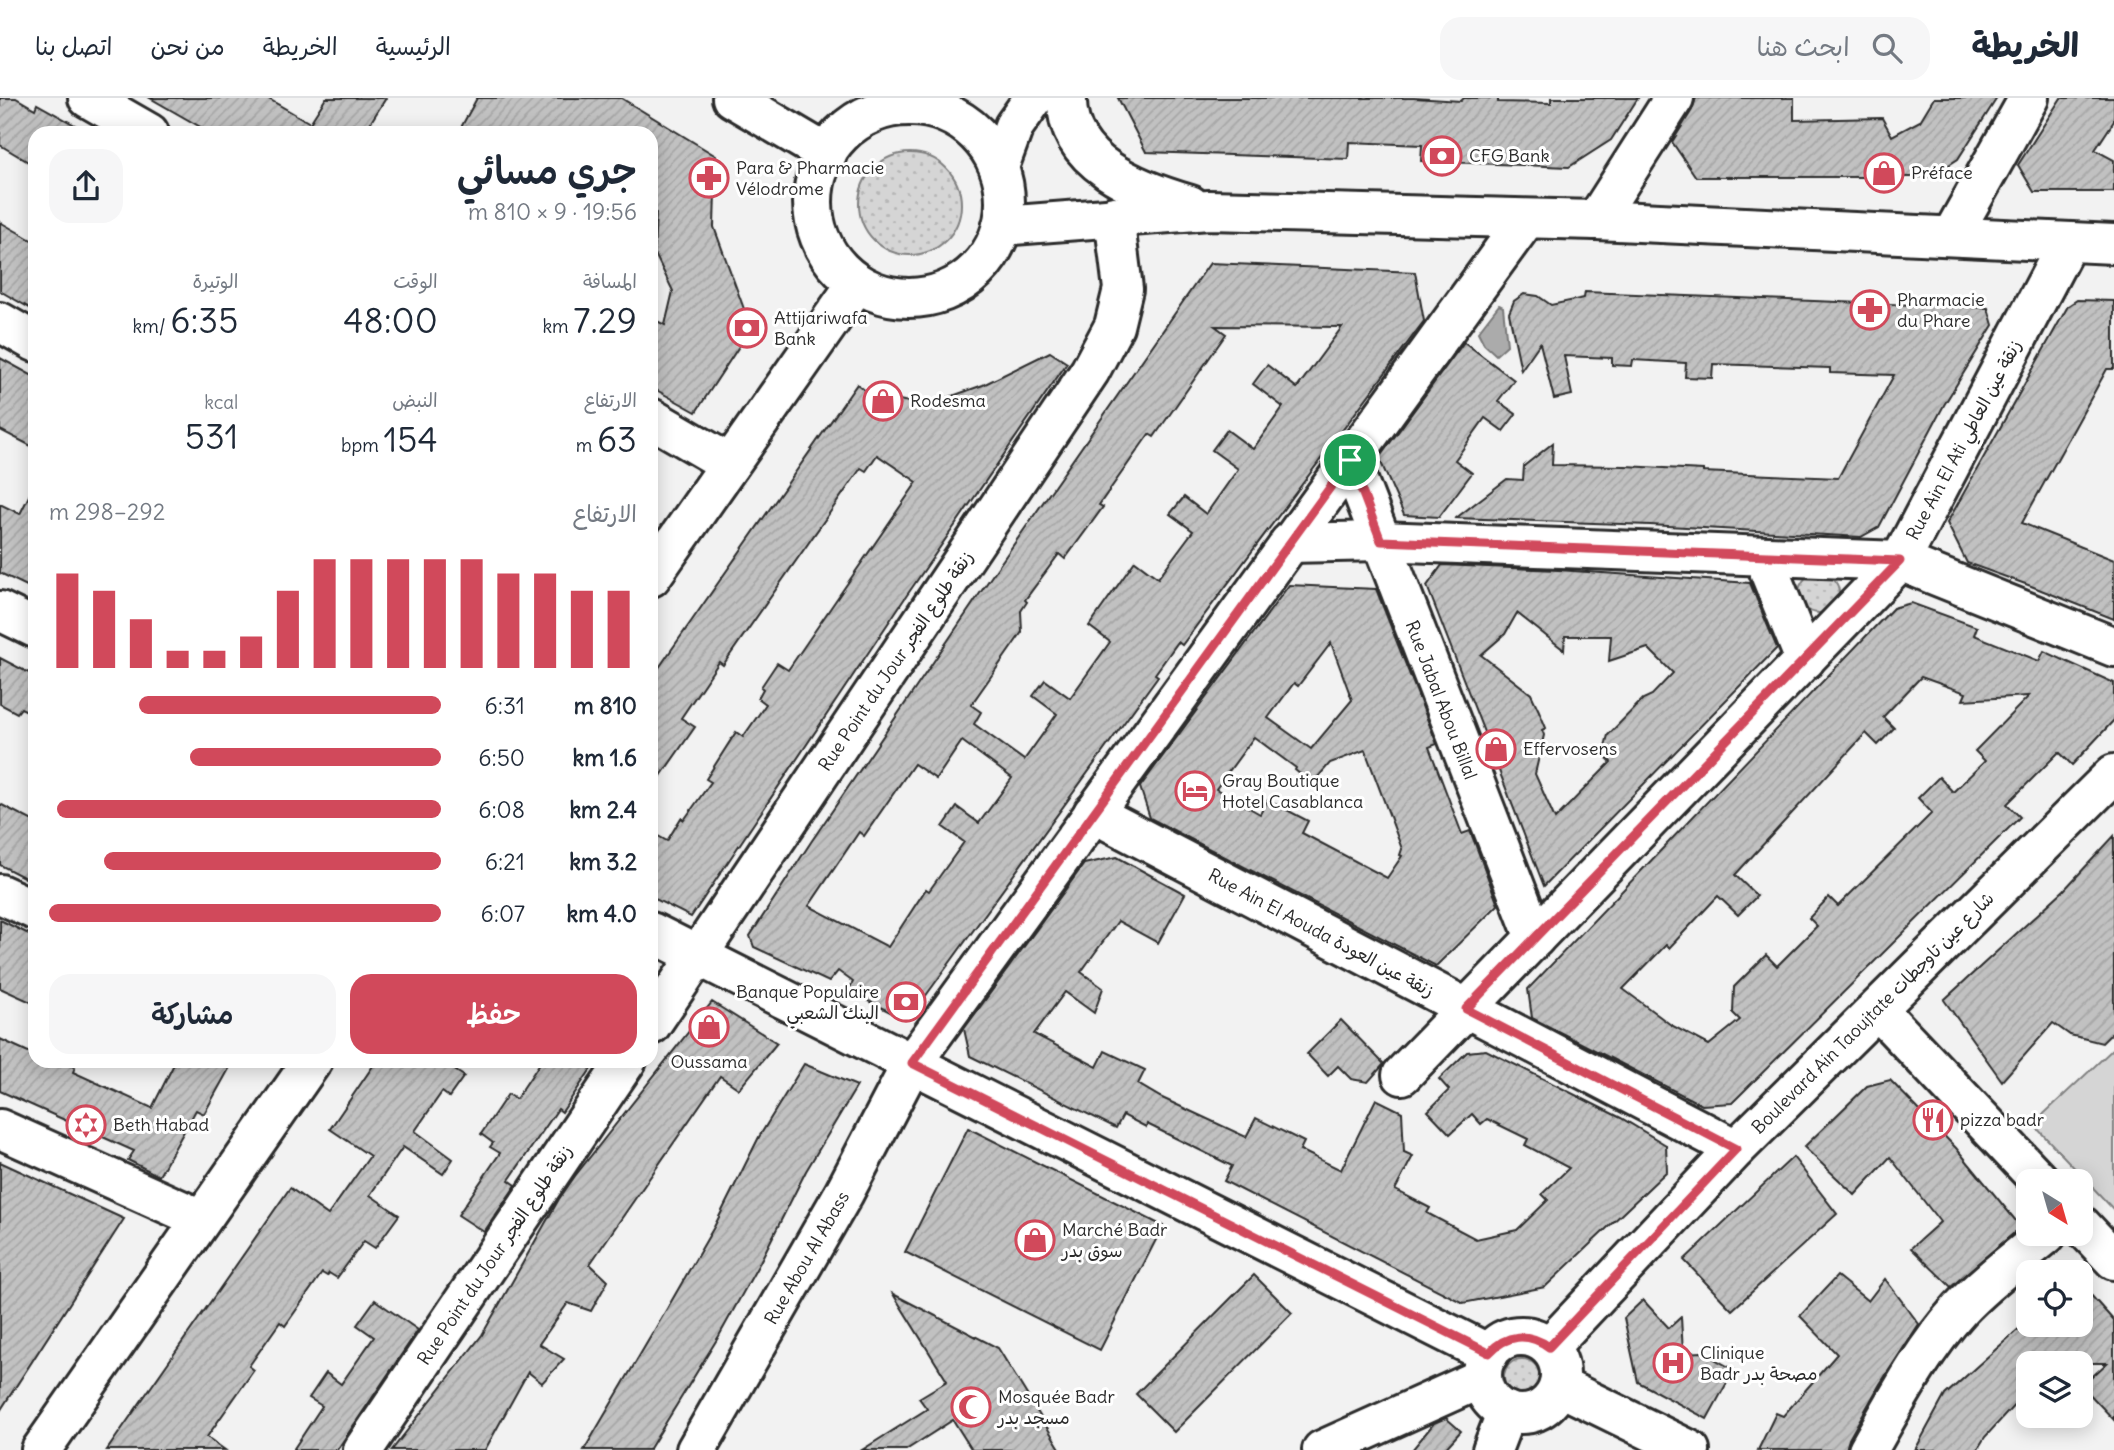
<!DOCTYPE html>
<html lang="ar">
<meta charset="utf-8">
<style>
body{margin:0;font-family:Delius,"Playpen Sans Arabic",sans-serif;background:#f6f6f7;color:#1f2937;direction:rtl;height:100vh;display:flex;flex-direction:column;font-size:26px;white-space:nowrap}
*{box-sizing:border-box;margin:0}
p{font-size:23px;color:#747a83}
.icon{flex:none;width:38px;height:38px;fill:none;stroke:currentColor;stroke-width:2;stroke-linecap:round;stroke-linejoin:round}
.map{position:relative;flex:1;overflow:hidden;direction:ltr}
.panel{position:absolute;left:28px;top:28px;width:630px;height:942px;display:flex;flex-direction:column;background:#fff;border-radius:21px;box-shadow:0 4px 18px #0003;direction:rtl}
.panel>*{flex:none}
.needle{width:46px;rotate:143deg}
.buttons{position:absolute;left:2016px;top:1071px;display:grid;gap:14px}
.buttons a{display:grid;place-items:center;width:77px;height:77px;border-radius:14px;background:#fff;box-shadow:0 4px 18px #0003;font-size:35px}
.pin{position:absolute;display:grid;place-items:center;width:60px;height:60px;color:#fff;margin:-30px;border:4px solid #fff;border-radius:50%;box-shadow:0 2px 7px #0007}
.round{display:grid;place-items:center;flex:none;width:74px;height:74px;border-radius:21px;background:#f6f6f7}
.summary{display:flex;align-items:center;justify-content:space-between;height:119px;padding:0 21px}
h1{font-size:38px;font-weight:600;line-height:52px}
.metrics{display:grid;grid-template-columns:repeat(3,1fr);gap:10px;height:119px;padding:7px 21px}
.metrics div{display:grid;align-content:center}
.metrics b{font-size:35px;font-weight:600}
.metrics small{font-size:19px;font-weight:400}
.metrics p{font-size:19px}
.chart{height:196px;padding:14px 21px}
.chart p{display:flex;justify-content:space-between}
.chart svg{width:100%;height:126px;margin-top:7px;stroke:#d1495b;stroke-width:6}
.cta{display:flex;gap:14px;margin-top:auto;padding:14px 21px}
.cta a{flex:1;height:80px;border-radius:21px;background:#d1495b;color:#fff;font-size:28px;font-weight:600;line-height:80px;text-align:center}
.cta a+a{background:#f6f6f7;color:#1f2937}
ul{padding:0 21px;list-style:none;font-size:23px}
li{display:grid;grid-template-columns:112px 84px 1fr;align-items:center;height:52px}
li i{height:18px;border-radius:9px;background:#d1495b}
header{display:flex;align-items:center;gap:42px;box-sizing:border-box;height:98px;padding:0 35px;background:#fff;border-bottom:2px solid #e0e1e3}
header strong{font-size:33px}
nav{display:flex;gap:38px;margin-inline-start:auto;font-size:24px}
.search{width:490px;height:63px;background:#f6f6f7;display:flex;align-items:center;gap:18px;box-sizing:border-box;padding:0 24px;border-radius:21px;color:#747a83;font-size:26px}
.map>svg:first-child{display:block}
</style>
<header>
<strong>الخريطة</strong>
<div class="search"><svg class="icon" aria-label="search" viewBox="0 0 24 24"><circle cx="10" cy="10" r="6"/><path d="M15 15l6 6"/></svg>ابحث هنا</div>
<nav><a>الرئيسية</a><a>الخريطة</a><a>من نحن</a><a>اتصل بنا</a></nav>
</header>
<div class="map">
<svg width="2114" height="1352" viewBox="0 0 2114 1352">
<defs>
<pattern id="grass-dots" width="8" height="8" patternUnits="userSpaceOnUse" patternTransform="scale(1.75)"><rect width="8" height="8" fill="#d5d5d5"/><path d="M2 2h.1M6 6h.1" fill="none" stroke="#b7b7b7" stroke-width="1.8" stroke-linecap="round"/></pattern>
<pattern id="building-hatch" width="6" height="6" patternUnits="userSpaceOnUse" patternTransform="scale(1.75)"><rect width="6" height="6" fill="#c1c1c1"/><path d="M-1 1l2-2M0 6l6-6M5 7l2-2" fill="none" stroke="#a6a6a6"/></pattern>
</defs>
<rect width="100%" height="100%" fill="#f2f2f2"/>
<filter id="ink" filterUnits="userSpaceOnUse"><feTurbulence type="fractalNoise" baseFrequency=".0143" numOctaves="2"/><feDisplacementMap in="SourceGraphic" scale="14" xChannelSelector="R" yChannelSelector="G"/><feConvolveMatrix kernelMatrix="1 2 1 2 8 2 1 2 1" color-interpolation-filters="sRGB"/></filter>
<g filter="url(#ink)">
<g fill="url(#grass-dots)" stroke="#808080" stroke-width="2">
<circle cx="910" cy="106" r="51"/>
<circle cx="1819" cy="495" r="20"/>
<circle cx="1522" cy="1279" r="18"/>
</g>
<path fill="#d5d5d5" stroke="#808080" stroke-width="2" d="M2114,950V1112L2033,1026Z"/>
<path fill="#ababab" stroke="#787878" stroke-width="2" d="M1499,207L1503,209L1507,247L1496,257L1484,246L1478,234Z"/>
<g fill="url(#building-hatch)" stroke="#2b2b2b" stroke-width="2" fill-rule="evenodd">
<path d="M0,0H16L35,11L37,6L89,35H35V68L0,47Z"/>
<path d="M150,0H267L310,25L326,0H386L364,35H211Z"/>
<path d="M477,0H621L716,58L714,129L751,230L696,314L651,289V220L665,227L673,193L654,154L656,115L651,113V35H458Z"/>
<path d="M1118,0H1414L1461,3L1464,0H1498V4L1551,5V0H1638L1611,42L1569,69L1421,63L1422,47L1349,44L1348,61L1146,54Z"/>
<path d="M1696,0H1794V22L1882,20L1892,38L1920,23L1934,0H1997L1958,61L1930,79H1696L1672,44L1692,12Z"/>
<path d="M2061,0H2114V23L2095,52L2114,62V94H2034L2018,67Z"/>
<path d="M0,124L35,144V213L0,193Z"/>
<path d="M1210,165L1415,174L1424,223L1182,547L1178,544L1155,576L1158,578L922,903L892,915L848,893L853,884L838,873L829,884L754,849L750,838L811,744L991,479ZM1215,228L1342,229L1297,290L1267,267L1253,286L1283,309L1253,351L1227,332L1212,352L1238,371L1206,416L1184,399L1170,416L1193,433L1158,480L1135,463L1089,528L1110,544L1070,600L1045,582L1033,598L1057,616L1024,662L974,626L981,614L971,607L1022,534L1021,513L1027,504L1025,502L1059,456L1065,461L1103,409L1099,407L1149,336L1154,339L1226,236ZM962,643L1012,680L979,725L957,709L943,729L964,744L929,793L926,791L888,849L809,808L859,734L864,738L914,666L936,681Z"/>
<path d="M1585,194L1988,210L1993,227L1944,307L1879,429L1861,439L1650,427L1456,420L1507,381L1523,382L1524,368L1553,345L1552,367L1625,368L1703,372V374L1838,380L1894,277L1830,275V270L1713,266L1712,280L1685,279L1686,265L1633,262L1632,268L1612,267V260L1564,258L1572,297L1554,301L1540,245L1521,272L1509,215L1514,203L1524,196L1538,198L1551,207L1584,200Z"/>
<path d="M2077,202L2114,203V271H2107L2022,425L2114,462V521L2031,488L1967,465L1947,425L2068,208Z"/>
<path d="M1464,244L1514,282L1498,303L1516,316L1503,333L1485,320L1455,362L1472,375L1439,419L1404,417L1379,360Z"/>
<path d="M1050,254L1067,265L907,497L691,819L651,799V734L667,743L681,720L684,722L711,684L706,681L736,634L743,639L766,606L758,600L763,591L761,589L777,565L788,572L917,384L877,357L866,373L861,370L723,567L719,564L681,620L695,629L651,692V581L857,286L867,294L894,301L914,305H933L983,287Z"/>
<path d="M0,260L35,279V350L0,332Z"/>
<path d="M35,386V492L0,475V406L20,416Z"/>
<path d="M1442,467L1558,472L1750,485L1777,550L1544,788L1427,488ZM1517,515L1564,552L1565,538H1611L1609,563L1648,550L1673,575L1652,597L1643,601L1608,637L1603,656L1611,664L1555,721L1535,676L1544,637L1542,632L1546,630L1539,613L1531,596L1481,557L1505,536Z"/>
<path d="M1289,487L1376,491L1437,646L1429,649L1462,736L1470,733L1476,748L1498,807L1436,868L1150,720L1140,689ZM1331,545L1352,602L1311,651L1268,620L1294,585L1298,588ZM1254,639L1296,670L1295,672L1312,686L1330,665L1365,652L1402,751L1400,757L1402,758L1387,780L1302,735L1308,723L1268,702L1260,716L1216,691Z"/>
<path d="M1911,505L1977,529L1974,537L2039,563L2044,553L2114,585V622L2072,667L2059,654L2007,706L2020,719L1732,1005L1702,1007L1532,920L1528,891L1893,510ZM1921,579L1966,595L1963,602L2029,598L1975,653L1985,663L1953,694L1939,679L1918,700L1932,715L1838,808L1829,799L1809,820L1817,828L1777,868L1766,857L1734,889L1733,915L1740,922L1709,947L1671,927L1623,891L1666,847L1669,850L1718,798L1738,817L1757,798L1735,777L1866,635L1878,647L1894,630L1883,619Z"/>
<path d="M0,560L35,578V617L21,610L17,615L0,606Z"/>
<path d="M0,706L35,724V785L0,767Z"/>
<path d="M2114,738V933L2102,945L2070,937L2053,925L2002,983L1944,902L2064,792Z"/>
<path d="M1117,759L1185,796L1158,845L1118,823L1081,874L1103,890L1094,915L1065,894L1034,936L1097,969L1105,953L1145,972L1138,986L1160,999L1246,1039L1256,1020L1304,1044L1300,1052L1341,1072L1376,1001L1402,1014L1404,1054L1413,1058L1395,1092L1430,1110L1427,1115L1476,1141L1517,1132L1548,1102L1542,1096L1569,1070L1525,1047L1528,1041L1487,1021L1481,1026L1472,1016L1450,1036L1428,1013L1449,992L1439,981L1467,954L1486,952L1621,1020L1666,1047L1667,1073L1545,1189L1463,1205L1224,1083L1232,1068L1147,1026L1146,1029L1123,1017L1116,1030L970,958L964,931L1084,766Z"/>
<path d="M0,822L35,839V906L0,890Z"/>
<path d="M712,904L777,945L739,991L720,978L590,1166L608,1183L591,1213L568,1205L539,1246L564,1261L542,1285L528,1274L485,1352H392L482,1237L559,1101L575,1078Z"/>
<path d="M1341,922L1384,966L1368,984L1351,981L1338,968L1328,978L1307,956Z"/>
<path d="M0,941L35,957V962H60L75,969L73,974L152,1010L176,962H234L204,1016L196,1012L159,1078L128,1062L134,1053L0,993Z"/>
<path d="M377,962H464L456,973L464,978L449,999L442,994L415,1033L453,1061L443,1076L403,1049L370,1097L399,1117L375,1150L364,1143L337,1180L329,1175L327,1178L322,1175L285,1228L280,1224L249,1268L254,1272L207,1339L225,1352H107L290,1090L328,1117L370,1058L330,1031Z"/>
<path d="M542,962H597L562,1014L558,1011L509,1082L516,1087L484,1134L458,1117L500,1055L490,1049L493,1045L481,1036L508,996L516,1001Z"/>
<path d="M804,966L857,988L806,1073L760,1164L719,1238L649,1352H584L668,1209L714,1129L759,1039Z"/>
<path d="M1890,982L1956,1050L2021,1129L1951,1189L1911,1150L1940,1124L1890,1059L1855,1097L1804,1049L1867,988Z"/>
<path d="M968,1030L1163,1128L1100,1252L905,1154Z"/>
<path d="M1793,1059L1837,1116L1732,1212L1684,1162Z"/>
<path d="M0,1064L124,1121L0,1313Z"/>
<path d="M1254,1177L1292,1215L1174,1334L1136,1296Z"/>
<path d="M1837,1178L1868,1203L1885,1181L1919,1226L1880,1286L1849,1341L1846,1352H1758L1776,1315L1783,1318L1837,1256L1800,1218Z"/>
<path d="M2081,1186L2114,1223V1322L2082,1288L2107,1265H2028V1292L1985,1339L1977,1352H1915L1945,1297L2023,1227H2081Z"/>
<path d="M893,1196L998,1250L1061,1352H972L953,1322L906,1352H862L927,1311L919,1300L947,1283Z"/>
<path d="M375,1202L418,1232L337,1352H293L322,1308L309,1300L326,1275L341,1286L374,1239L357,1227Z"/>
<path d="M1643,1202L1669,1230L1681,1219L1683,1255L1702,1254L1734,1272L1707,1321L1638,1284L1624,1220Z"/>
<path d="M1446,1320L1461,1333L1444,1352H1412L1434,1325Z"/>
</g>
<g fill="none" stroke-linecap="round" stroke-linejoin="round">
<g stroke="#2b2b2b" stroke-width="44">
<g id="minor">
<path d="M88,0L149,35"/>
<path d="M732,0L827,56"/>
<path d="M1596,122L1674,0"/>
<path d="M1952,137L2029,0"/>
<path d="M0,224L35,244"/>
<path d="M651,320L730,366"/>
<path d="M1350,362L1535,840"/>
<path d="M1289,445L1381,443L1900,463L2114,549"/>
<path d="M1763,458L1805,562"/>
<path d="M0,513L35,530"/>
<path d="M1093,715L1736,1051"/>
<path d="M0,796L35,812"/>
<path d="M651,834L1489,1256"/>
<path d="M1878,912L2040,1083"/>
<path d="M651,927L1090,273L1114,228L1123,191L1114,118"/>
<path d="M1402,977L1900,463L2068,144"/>
<path d="M0,1031L201,1121"/>
<path d="M2081,1127L2114,1162"/>
<circle cx="1521" cy="1277" r="39"/>
<path d="M1549,1249L1736,1051L2114,676"/>
<path d="M1559,1288L1690,1352"/>
<path d="M363,1352L627,962"/>
<path d="M696,1352L844,1095L912,965L1526,121"/>
<path d="M1322,1352L1482,1280"/>
<path d="M1492,1352L1507,1313"/>
<path d="M1868,1352C1896,1303 1922,1253 1960,1211C1986,1183 2018,1160 2047,1136"/>
</g>
</g>
<g stroke="#2b2b2b" stroke-width="44">
<g id="major">
<path d="M1067,0C1065,65 1138,92 1190,107"/>
<circle cx="909" cy="104" r="96"/>
<path d="M999,69L1014,28L1034,0"/>
<path d="M1002,128L1209,112L1596,122L2114,146"/>
<path d="M651,479L857,185"/>
<path d="M41,1352L313,962"/>
</g>
</g>
<use href="#minor" stroke="#fff" stroke-width="38"/>
<use href="#major" stroke="#fff" stroke-width="38"/>
</g>
</g>
<g fill="none" stroke-linecap="round" stroke-linejoin="round" filter="url(#ink)">
<g stroke="#fff" stroke-width="14">
<path id="route" d="M1350,362L1381,443L1900,463L1466,911L1736,1051L1549,1249C1528,1234 1506,1236 1489,1255L912,965Z"/>
</g>
<use href="#route" stroke="#d1495b" stroke-width="9"/>
</g>
<defs>
<g id="bank-ring" transform="scale(2.0125)"><circle r="9.5" fill="#fff" stroke="#d1495b" stroke-width="1.5"/><path d="M-6-4H6V4H-6ZM0-2.3a2.3 2.3 0 1 0 0 4.6a2.3 2.3 0 1 0 0-4.6Z" fill="#d1495b"/></g>
<g id="shop-ring" transform="scale(2.0125)"><circle r="9.5" fill="#fff" stroke="#d1495b" stroke-width="1.5"/><path d="M-5-2.5h2.3a2.7 3.5 0 0 1 5.4 0H5L5.5 6h-11ZM-1.5-2.5h3a1.5 2.3 0 0 0-3 0Z" fill="#d1495b"/></g>
<g id="pharmacy-ring" transform="scale(2.0125)"><circle r="9.5" fill="#fff" stroke="#d1495b" stroke-width="1.5"/><path d="M-2-6h4v4h4v4h-4v4h-4v-4h-4v-4h4Z" fill="#d1495b"/></g>
<g id="hotel-ring" transform="scale(2.0125)"><circle r="9.5" fill="#fff" stroke="#d1495b" stroke-width="1.5"/><path d="M-6-4.5h1.5V1H6V5H4.5V3h-9V5H-6ZM-4 0a1.8 1.8 0 1 1 3.6 0ZM.5 0V-2.5h3Q6-2.5 6 0Z" fill="#d1495b"/></g>
<g id="restaurant-ring" transform="scale(2.0125)"><circle r="9.5" fill="#fff" stroke="#d1495b" stroke-width="1.5"/><path d="M-5-6h1v4h1v-4h1v4h1v-4h1v5L-1.5 .5V6h-2V.5L-5-1ZM5-6V6H3V1.5H1.5Q1.5-4 5-6Z" fill="#d1495b"/></g>
<g id="synagogue-ring" transform="scale(2.0125)"><circle r="9.5" fill="#fff" stroke="#d1495b" stroke-width="1.5"/><path d="M0-6.5L5.6 3.2H-5.6ZM0 6.5L5.6-3.2H-5.6Z" fill="#d1495b"/></g>
<g id="hospital-ring" transform="scale(2.0125)"><circle r="9.5" fill="#fff" stroke="#d1495b" stroke-width="1.5"/><path d="M-5-5h3v3.5h4V-5h3V5h-3V1.5h-4V5h-3Z" fill="#d1495b"/></g>
<g id="mosque-ring" transform="scale(2.0125)"><circle r="9.5" fill="#fff" stroke="#d1495b" stroke-width="1.5"/><path d="M3.5-4.9A6 6 0 1 0 3.5 4.9A5 5 0 1 1 3.5-4.9Z" fill="#d1495b"/></g>
</defs>
<g fill-rule="evenodd">
<use href="#bank-ring" x="1442" y="58"/>
<use href="#shop-ring" x="1884" y="75"/>
<use href="#pharmacy-ring" x="709" y="80"/>
<use href="#pharmacy-ring" x="1870" y="212"/>
<use href="#bank-ring" x="747" y="230"/>
<use href="#shop-ring" x="883" y="303"/>
<use href="#shop-ring" x="1496" y="651"/>
<use href="#hotel-ring" x="1195" y="693"/>
<use href="#bank-ring" x="906" y="904"/>
<use href="#shop-ring" x="709" y="929"/>
<use href="#restaurant-ring" x="1933" y="1022"/>
<use href="#synagogue-ring" x="86" y="1027"/>
<use href="#shop-ring" x="1035" y="1142"/>
<use href="#hospital-ring" x="1673" y="1265"/>
<use href="#mosque-ring" x="971" y="1309"/>
</g>
<g text-anchor="middle" stroke-width="6" stroke-linejoin="round" paint-order="stroke">
<g font-size="18" fill="#2b2b2b" stroke="#fff" text-anchor="start">
<text x="1469" y="64">CFG Bank</text>
<text x="736" y="76">Para &amp; Pharmacie<tspan x="736" dy="21">Vélodrome</tspan></text>
<text x="1911" y="81">Préface</text>
<text x="1897" y="208">Pharmacie<tspan x="1897" dy="21">du Phare</tspan></text>
<text x="774" y="226">Attijariwafa<tspan x="774" dy="21">Bank</tspan></text>
<text x="910" y="309">Rodesma</text>
<text x="1523" y="657">Effervosens</text>
<text x="1222" y="689">Gray Boutique<tspan x="1222" dy="21">Hotel Casablanca</tspan></text>
<text x="879" y="900" text-anchor="end">Banque Populaire<tspan x="879" dy="21">البنك الشعبي</tspan></text>
<text x="709" y="970" text-anchor="middle">Oussama</text>
<text x="1960" y="1028">pizza badr</text>
<text x="113" y="1033">Beth Habad</text>
<text x="1062" y="1138">Marché Badr<tspan x="1062" dy="21">سوق بدر</tspan></text>
<text x="1700" y="1261">Clinique<tspan x="1700" dy="21">Badr مصحة بدر</tspan></text>
<text x="998" y="1305">Mosquée Badr<tspan x="998" dy="21">مسجد بدر</tspan></text>
</g>
<g font-size="18" fill="#2b2b2b" stroke="#fff">
<text transform="translate(1964 342) rotate(-62)" y="6">Rue Ain El Ati زنقة عين العاطي</text>
<text transform="translate(896 563) rotate(-56)" y="6">Rue Point du Jour زنقة طلوع الفجر</text>
<text transform="translate(1441 602) rotate(69)" y="6">Rue Jabal Abou Billal</text>
<text transform="translate(1321 835) rotate(28)" y="6">Rue Ain El Aouda زنقة عين العودة</text>
<text transform="translate(1873 915) rotate(-45)" y="6">Boulevard Ain Taoujtate شارع عين تاوجطات</text>
<text transform="translate(495 1157) rotate(-56)" y="6">Rue Point du Jour زنقة طلوع الفجر</text>
<text transform="translate(807 1160) rotate(-60)" y="6">Rue Abou Al Abass</text>
</g>
</g>
</svg>
<div class="buttons">
<a><svg class="needle" viewBox="-14 -14 28 28"><path d="M0-13l5 13h-10z" fill="#e53935"/><path d="M0 13l5-13h-10z" fill="#747a83"/></svg></a>
<a><svg class="icon" aria-label="locate" viewBox="0 0 24 24"><circle cx="12" cy="12" r="6"/><path d="M12 2v4M12 18v4M2 12h4M18 12h4"/></svg></a>
<a><svg class="icon" aria-label="layers" viewBox="0 0 24 24"><path d="M12 4l9 5-9 5-9-5zM3 14l9 5 9-5"/></svg></a>
</div>
<div class="pin" style="left:1350px;top:362px;background:#1e9e55"><svg class="icon" aria-label="arrive" viewBox="0 0 24 24"><path d="M6 21V4h12l-3 4 3 4H6"/></svg></div>
<section class="panel">
<div class="summary"><div><h1>جري مسائي</h1><p>19:56 · 9 × 810 m</p></div><a class="round"><svg class="icon" aria-label="share" viewBox="0 0 24 24"><path d="M12 15V3M7 8l5-5 5 5M5 13v7h14v-7"/></svg></a></div>
<div class="metrics">
<div><p>المسافة</p><b>7.29<small> km</small></b></div>
<div><p>الوقت</p><b>48:00</b></div>
<div><p>الوتيرة</p><b>6:35<small> /km</small></b></div>
</div>
<div class="metrics">
<div><p>الارتفاع</p><b>63<small> m</small></b></div>
<div><p>النبض</p><b>154<small> bpm</small></b></div>
<div><p>kcal</p><b>531</b></div>
</div>
<div class="chart"><p><span>الارتفاع</span>292–298 m</p>
<svg viewBox="0 0 160 44" preserveAspectRatio="none"><path d="M5 44V11M15 44V17M25 44V27M35 44V38M45 44V38M55 44V33M65 44V17M75 44V6M85 44V6M95 44V6M105 44V6M115 44V6M125 44V11M135 44V11M145 44V17M155 44V17"/></svg>
</div>
<ul>
<li><b>810 m</b>6:31<i style="width:77%"></i></li>
<li><b>1.6 km</b>6:50<i style="width:64%"></i></li>
<li><b>2.4 km</b>6:08<i style="width:98%"></i></li>
<li><b>3.2 km</b>6:21<i style="width:86%"></i></li>
<li><b>4.0 km</b>6:07<i style="width:100%"></i></li>
</ul>
<div class="cta"><a>حفظ</a><a>مشاركة</a></div>
</section>
</div>
